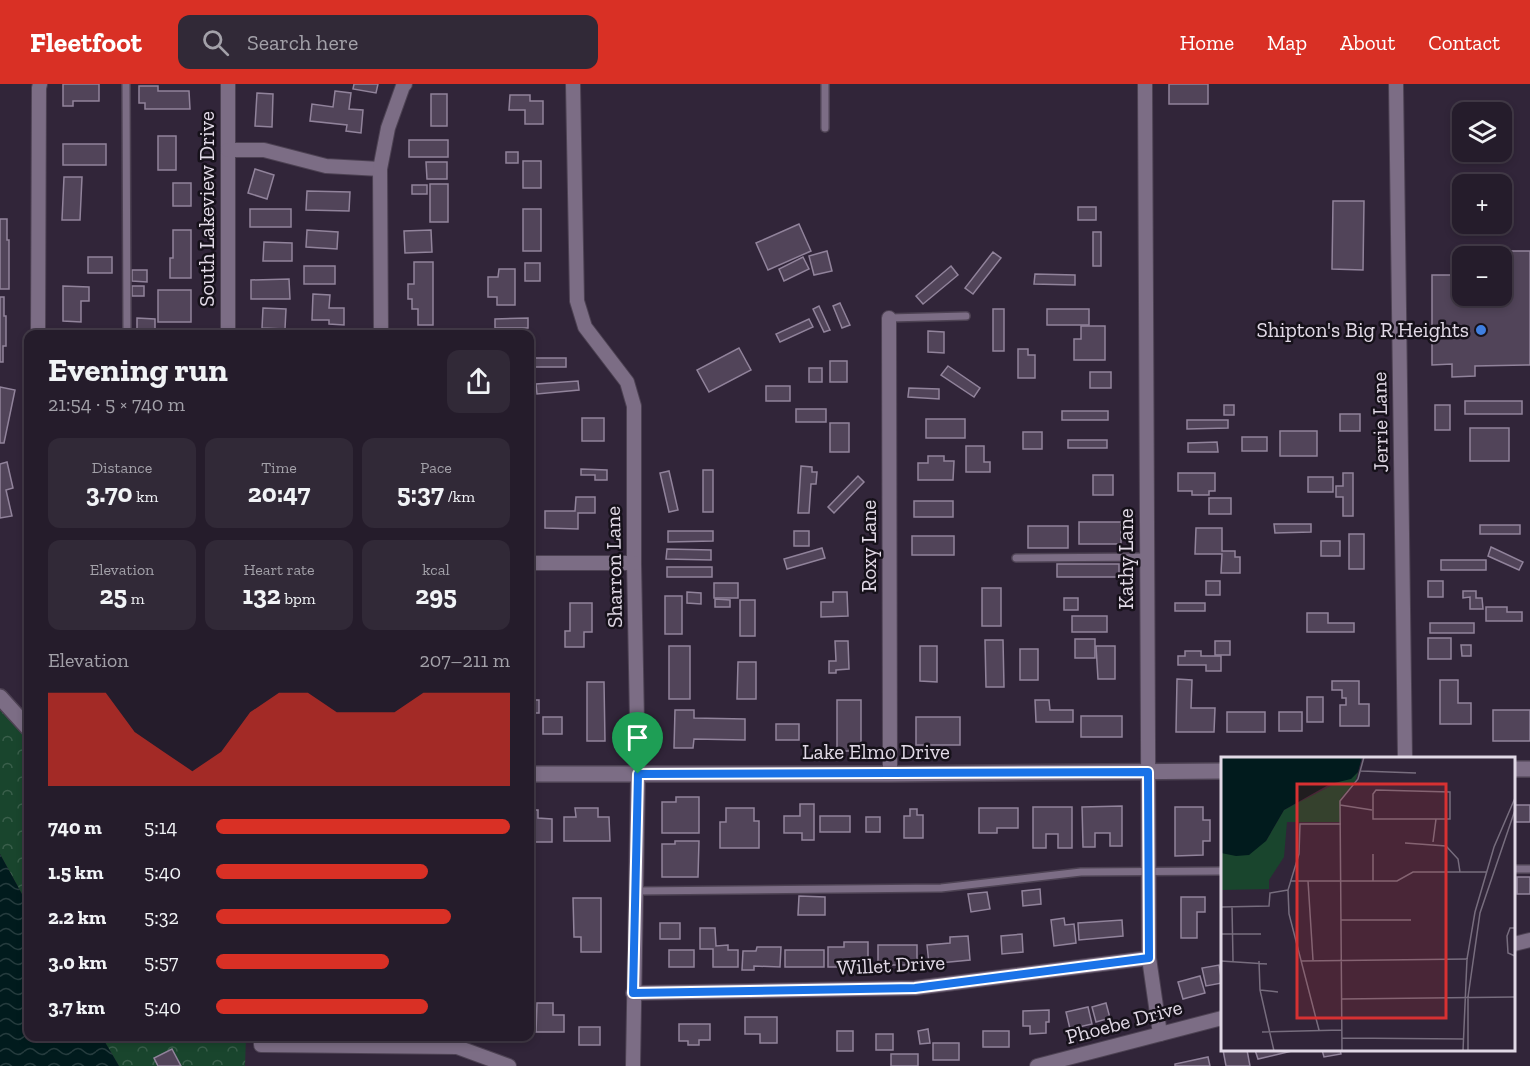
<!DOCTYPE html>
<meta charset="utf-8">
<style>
body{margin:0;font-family:"Zilla Slab",serif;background:#312937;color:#f1f3f6;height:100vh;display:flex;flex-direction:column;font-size:22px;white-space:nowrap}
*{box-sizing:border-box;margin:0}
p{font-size:20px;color:#a3a1a9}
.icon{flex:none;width:33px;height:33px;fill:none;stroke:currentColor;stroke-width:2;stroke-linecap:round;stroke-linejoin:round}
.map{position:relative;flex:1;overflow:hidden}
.details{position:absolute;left:24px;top:246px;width:510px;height:711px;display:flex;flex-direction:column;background:#251c2b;border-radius:12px;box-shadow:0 3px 9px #0003,0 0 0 2px #423a47}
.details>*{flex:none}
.fabs{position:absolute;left:1452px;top:18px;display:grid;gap:12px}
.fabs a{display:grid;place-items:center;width:60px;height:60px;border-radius:12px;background:#251c2b;box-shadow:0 3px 9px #0003,0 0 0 2px #423a47;font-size:30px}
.pin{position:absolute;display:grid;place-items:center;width:51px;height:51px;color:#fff;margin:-62px -26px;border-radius:50% 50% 50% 0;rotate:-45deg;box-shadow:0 0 6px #0007}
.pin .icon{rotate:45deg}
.round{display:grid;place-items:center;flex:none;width:63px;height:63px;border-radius:12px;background:#312937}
.summary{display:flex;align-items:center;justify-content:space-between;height:102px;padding:0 24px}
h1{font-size:33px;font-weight:800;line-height:45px}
.stats{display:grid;grid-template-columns:repeat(3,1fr);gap:9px;height:102px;padding:6px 24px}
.stats div{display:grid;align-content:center;border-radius:12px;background:#312937;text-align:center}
.stats b{font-size:26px;font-weight:800}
.stats small{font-size:16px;font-weight:400}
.stats p{font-size:16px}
.chart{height:168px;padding:12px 24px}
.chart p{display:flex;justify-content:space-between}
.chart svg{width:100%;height:108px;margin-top:6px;fill:#d93025;opacity:.7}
ul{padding:0 24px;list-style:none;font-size:20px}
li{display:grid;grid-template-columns:96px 72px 1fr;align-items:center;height:45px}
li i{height:15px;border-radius:8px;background:#d93025}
header{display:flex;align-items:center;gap:36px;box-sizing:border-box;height:84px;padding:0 30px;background:#d93025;color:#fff}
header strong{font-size:28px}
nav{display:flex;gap:33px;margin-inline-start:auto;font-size:21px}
.search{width:420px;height:54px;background:#312937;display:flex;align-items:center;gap:15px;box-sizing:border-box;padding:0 21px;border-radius:12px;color:#a3a1a9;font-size:22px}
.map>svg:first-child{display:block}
</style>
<header>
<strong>Fleetfoot</strong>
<div class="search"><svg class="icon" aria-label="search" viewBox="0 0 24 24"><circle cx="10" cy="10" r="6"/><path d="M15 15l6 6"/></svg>Search here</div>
<nav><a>Home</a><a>Map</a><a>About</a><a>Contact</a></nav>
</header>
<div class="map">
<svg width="1530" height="982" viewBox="0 0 1530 982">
<defs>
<pattern id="park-crowns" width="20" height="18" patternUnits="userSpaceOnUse" patternTransform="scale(1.5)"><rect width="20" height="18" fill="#19452d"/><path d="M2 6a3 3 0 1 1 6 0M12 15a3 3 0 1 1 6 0" fill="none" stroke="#3a5f4b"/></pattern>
<pattern id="water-waves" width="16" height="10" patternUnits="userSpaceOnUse" patternTransform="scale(1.5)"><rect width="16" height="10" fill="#011b1d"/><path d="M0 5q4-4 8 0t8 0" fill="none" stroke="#263c3e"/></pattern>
</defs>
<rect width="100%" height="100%" fill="#312539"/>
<g fill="url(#park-crowns)">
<path d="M0,613L28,644V821L0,770Z"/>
<path d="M102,953H246L245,982H119Z"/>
</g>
<path fill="url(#water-waves)" d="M0,770L28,821V952L102,953L119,982H0Z"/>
<g fill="#514459" stroke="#91839b" stroke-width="1.5">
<path d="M63,0H99V17H73V22H63Z"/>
<path d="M354,0H378L376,9L353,5Z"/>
<rect x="1169" y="0" width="39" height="20"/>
<path d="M139,2H158V7H189L190,25H145V19H139Z"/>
<path d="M335,7L351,9L349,25L363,26L361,49L346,47L347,41L310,37L312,20L333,23Z"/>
<path d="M257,9L273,10L272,43L255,42Z"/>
<rect x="431" y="10" width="16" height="32"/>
<path d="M510,11H530V17H543V40H525V26H509Z"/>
<rect x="158" y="52" width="18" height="34"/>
<rect x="409" y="56" width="39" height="17"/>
<rect x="63" y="60" width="43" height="21"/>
<rect x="506" y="68" width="12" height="11"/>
<rect x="523" y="77" width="18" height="27"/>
<path d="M426,78H447V95H427Z"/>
<path d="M255,85L274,91L267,115L248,109Z"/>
<path d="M64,93H82L80,136H62Z"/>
<rect x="173" y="99" width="18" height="23"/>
<rect x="430" y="100" width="18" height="38"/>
<rect x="412" y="101" width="15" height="9"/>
<path d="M307,107L350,108L349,127L306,126Z"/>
<path d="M1333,117H1364L1363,186L1332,185Z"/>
<rect x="1078" y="123" width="18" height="13"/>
<rect x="250" y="125" width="41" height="18"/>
<rect x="523" y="125" width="18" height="42"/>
<path d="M0,135H7V156H9V205H0Z"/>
<path d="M799,140L811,167L768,186L756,159Z"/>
<path d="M173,146H191V194H170V174H173Z"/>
<path d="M307,146L338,148L337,165L306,163Z"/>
<path d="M431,146L432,168L405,169L404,147Z"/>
<rect x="1093" y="148" width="8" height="34"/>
<path d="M264,158L292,159V177H263Z"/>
<path d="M827,167L832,187L814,191L809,172Z"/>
<path d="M1496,167H1530V281L1475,282V292L1452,293V280L1432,281V191H1456V175H1462V212H1502V172H1496Z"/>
<path d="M993,168L1001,174L973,210L965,204Z"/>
<rect x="88" y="173" width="24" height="16"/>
<path d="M803,173L809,185L784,197L779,185Z"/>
<path d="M414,178H433V241H418V225H412V215H408V200H414Z"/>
<rect x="525" y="179" width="15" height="18"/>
<rect x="304" y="182" width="31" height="18"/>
<path d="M951,182L958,191L923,220L916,212Z"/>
<path d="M499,185H515V221H497V213H488V193H498Z"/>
<path d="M132,186H147V198L132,197Z"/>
<path d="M1035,190L1075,191V201L1034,200Z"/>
<path d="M289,195L290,215H251V196Z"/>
<path d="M63,202L89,203V217H81V238L63,237Z"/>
<rect x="132" y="202" width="12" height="10"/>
<rect x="158" y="206" width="33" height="32"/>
<path d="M313,210L330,211L329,224H344V241L329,240V236H312Z"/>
<path d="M0,213H4V232H6V262H3V278H0Z"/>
<path d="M840,219L850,241L842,244L833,222Z"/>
<path d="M819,222L830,246L824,248L813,225Z"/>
<path d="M263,224L286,225L285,245L262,244Z"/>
<rect x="993" y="225" width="11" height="42"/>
<rect x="1047" y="225" width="42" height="16"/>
<path d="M137,234L155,235V250H137Z"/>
<path d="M528,234V244H495V235Z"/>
<path d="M809,235L813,243L780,258L776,250Z"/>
<path d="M1081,242H1105V276H1074V255H1081Z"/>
<rect x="311" y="247" width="19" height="3"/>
<path d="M928,247L944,248V269L928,268Z"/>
<path d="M739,264L751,286L709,308L697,286Z"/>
<path d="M1018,265H1028V271H1035V294H1018Z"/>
<rect x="530" y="274" width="36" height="9"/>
<rect x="830" y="277" width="17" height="21"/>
<path d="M948,282L980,304L974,313L941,291Z"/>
<rect x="809" y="284" width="13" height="14"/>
<rect x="1090" y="288" width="21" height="16"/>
<path d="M578,297L579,306L537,310L536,300Z"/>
<rect x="766" y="302" width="24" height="15"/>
<path d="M0,303L15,306L4,359H0Z"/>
<path d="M909,304L939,305V315L908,313Z"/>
<rect x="1465" y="317" width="57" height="13"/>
<rect x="1224" y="321" width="10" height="10"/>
<rect x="1435" y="321" width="15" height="25"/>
<rect x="796" y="325" width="30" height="13"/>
<rect x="1062" y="327" width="46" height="9"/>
<rect x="1340" y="330" width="20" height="17"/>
<rect x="582" y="334" width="22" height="23"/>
<rect x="926" y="335" width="39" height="19"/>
<path d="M1187,336H1228V344L1187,345Z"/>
<rect x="830" y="339" width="19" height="29"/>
<rect x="1470" y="344" width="39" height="33"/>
<rect x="1280" y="347" width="37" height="25"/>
<rect x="1023" y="348" width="19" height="17"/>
<rect x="1242" y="353" width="25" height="14"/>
<rect x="1068" y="356" width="39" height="8"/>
<path d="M1217,358L1218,368H1188V359Z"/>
<path d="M966,362H984V378H990V388H966Z"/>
<path d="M928,372H944V377H954L953,396H918V379H928Z"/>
<path d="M7,378L13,404L6,406L12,432L0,434V380Z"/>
<path d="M801,382L812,383V388H817L816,400H811L809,429H798Z"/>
<path d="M581,385L607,386V396H595V391H581Z"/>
<rect x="703" y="386" width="10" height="42"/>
<path d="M669,387L678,426L669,428L660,389Z"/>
<path d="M1178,389H1215V407H1209V411H1192V407H1178Z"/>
<path d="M1343,389H1353V432H1343V413H1336V402H1343Z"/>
<rect x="1093" y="391" width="20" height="20"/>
<path d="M858,392L864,398L834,429L828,423Z"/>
<rect x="1308" y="393" width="25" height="15"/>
<path d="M576,413H595V429H578V445L545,444V427H575Z"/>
<rect x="1209" y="414" width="22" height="16"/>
<rect x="914" y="417" width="39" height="16"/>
<rect x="1079" y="438" width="42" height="22"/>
<path d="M1274,440H1311V448L1275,449Z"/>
<rect x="1480" y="441" width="40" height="9"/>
<rect x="1028" y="442" width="40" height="22"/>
<path d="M1196,444H1222V467H1235V473H1240V489H1221L1222,470H1195Z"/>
<path d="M668,447H713V457L668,458Z"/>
<rect x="794" y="447" width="15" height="15"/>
<rect x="1349" y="450" width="15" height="35"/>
<rect x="912" y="452" width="42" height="19"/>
<rect x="1321" y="457" width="19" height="15"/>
<path d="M1491,463L1523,478L1519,486L1488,472Z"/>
<path d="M822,464L825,474L787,485L784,475Z"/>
<path d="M667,465L711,466V476L666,475Z"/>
<rect x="1441" y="476" width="45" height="10"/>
<rect x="1057" y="480" width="62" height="13"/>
<rect x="667" y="483" width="45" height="10"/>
<rect x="1206" y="497" width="14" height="14"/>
<rect x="1428" y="497" width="15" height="16"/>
<rect x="714" y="499" width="24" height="15"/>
<rect x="982" y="504" width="19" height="38"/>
<path d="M1463,507H1476V514H1482L1483,525H1470V513L1463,514Z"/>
<path d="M687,508L701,509V520L687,519Z"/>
<path d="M833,508H847L848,532L821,533V518H833Z"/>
<rect x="665" y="512" width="17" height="38"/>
<rect x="1064" y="514" width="14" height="12"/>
<path d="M715,515L730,516V523H715Z"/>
<rect x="740" y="516" width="15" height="36"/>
<path d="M570,519H592V548H584V563H565V547H570Z"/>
<rect x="1175" y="519" width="30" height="8"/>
<path d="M1486,523H1507V528H1522V537H1486Z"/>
<path d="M1307,529H1328V539H1354V548H1307Z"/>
<rect x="1072" y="532" width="35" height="16"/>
<rect x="1430" y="539" width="44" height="10"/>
<rect x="1428" y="554" width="23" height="21"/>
<rect x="1075" y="555" width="20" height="19"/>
<path d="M985,556H1003L1004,603H986Z"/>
<path d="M835,557H848L849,585L836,586V589H829V577H836Z"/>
<rect x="1215" y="557" width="15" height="14"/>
<path d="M1461,561H1471V572H1462Z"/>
<rect x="669" y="562" width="21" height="53"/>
<path d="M920,562H937V598L920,597Z"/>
<path d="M1096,562H1115V595H1098Z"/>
<rect x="1020" y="565" width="18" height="31"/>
<path d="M1185,567H1201V572H1221V587H1206V581H1178V572H1185Z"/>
<path d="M738,578H756V615H737Z"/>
<path d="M1177,595L1192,596L1191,624H1215L1214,648H1176Z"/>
<path d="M1440,596H1458V619H1471V640H1440Z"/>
<path d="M1332,597H1359V620H1369V642H1340V621H1346V614H1342V606H1332Z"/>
<path d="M587,598H604L605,657H587Z"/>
<rect x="1307" y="613" width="16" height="25"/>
<rect x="530" y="616" width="9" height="13"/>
<rect x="837" y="616" width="24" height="51"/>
<path d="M1035,616H1049L1050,626H1073V638H1036Z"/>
<path d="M675,626H694V634L745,635V656L694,655L693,664H674Z"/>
<rect x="1493" y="626" width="37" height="31"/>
<rect x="1227" y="628" width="38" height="20"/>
<rect x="1279" y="628" width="23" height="19"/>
<rect x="1081" y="632" width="41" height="21"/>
<rect x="543" y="633" width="19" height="17"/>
<rect x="916" y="633" width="44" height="28"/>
<rect x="776" y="640" width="23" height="16"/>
<path d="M676,713H699V749H662V718H676Z"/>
<path d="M800,720H814V756H802V749H784V732H800Z"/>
<rect x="1514" y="721" width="16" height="17"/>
<path d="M1122,722V762H1110V749H1095V763H1083L1082,723Z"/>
<path d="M1033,723H1072V764H1058V750H1046V764H1033Z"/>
<path d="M1175,723H1203V736H1210V757H1203V771L1175,772Z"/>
<path d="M575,724H598V733H609L610,757H564V733H576Z"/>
<path d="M726,724H754V737H759V764H720V738H726Z"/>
<path d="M979,724H1018V744H997V749H979Z"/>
<path d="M910,725H917V731H923V754H904V732H910Z"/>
<path d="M530,726H538V734L552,735V758H530Z"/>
<rect x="820" y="732" width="30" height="16"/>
<rect x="866" y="733" width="14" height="15"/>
<path d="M675,757H699L698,793H662V760H675Z"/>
<rect x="1517" y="793" width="13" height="17"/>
<path d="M1040,805L1041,820L1023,822L1022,807Z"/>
<path d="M987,808L990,825L971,828L968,810Z"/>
<path d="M799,812L825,813V831H798Z"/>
<path d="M1181,813H1205V828H1197V854H1181Z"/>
<path d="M573,814H601V868H581V853H574Z"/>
<path d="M1064,834L1065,841L1074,840L1076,859L1054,862L1051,836Z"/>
<path d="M1122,836L1123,852L1079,856L1078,839Z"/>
<rect x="660" y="839" width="20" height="16"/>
<path d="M700,844H715L716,862L728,861V866H738V883H713V865H700Z"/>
<path d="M1022,850L1023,868L1002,870L1001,852Z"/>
<path d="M968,852L970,876L929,880L927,861L950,859V853Z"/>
<path d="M844,858H868V883H828V863H844Z"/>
<rect x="878" y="861" width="39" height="20"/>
<path d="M757,863H781L780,883L754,882V886H742L743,867H756Z"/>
<rect x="669" y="866" width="25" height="17"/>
<rect x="785" y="866" width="39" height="17"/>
<path d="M1219,881L1222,899L1206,902L1202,884Z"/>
<path d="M1200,892L1205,909L1183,915L1178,898Z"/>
<rect x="530" y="907" width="1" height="38"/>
<path d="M537,919H553V931H564V948H536Z"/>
<path d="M1106,919L1110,934L1096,938L1092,923Z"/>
<path d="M1088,923L1092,940L1070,945L1066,928Z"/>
<path d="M1049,926V938H1046V949L1030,950V942H1023V927Z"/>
<path d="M745,933H777V959H760V950H745Z"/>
<path d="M679,940H710V956H699V961H688V957H679Z"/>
<rect x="579" y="943" width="21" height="18"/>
<path d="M928,945L930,959L920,960L918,947Z"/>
<rect x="837" y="947" width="16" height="20"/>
<rect x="983" y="947" width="26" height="16"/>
<rect x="876" y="950" width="17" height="16"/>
<rect x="933" y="959" width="26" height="17"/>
<path d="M172,965L181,982H158L154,974Z"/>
<path d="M1223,966H1247L1250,982H1226Z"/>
<path d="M1255,966H1296L1258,975Z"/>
<path d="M1322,966H1340L1341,970L1324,973Z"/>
<rect x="891" y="970" width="27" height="12"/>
<path d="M1208,973L1210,982H1175V980Z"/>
</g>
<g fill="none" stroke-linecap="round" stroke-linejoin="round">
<g stroke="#4d4253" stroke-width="10">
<g id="service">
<path d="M126,0L127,250"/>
<path d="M825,0V44"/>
<path d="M889,234L966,232"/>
<path d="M1016,474L1147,473"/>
<path d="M1514,785H1530"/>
<path d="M636,807L941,804L1081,788L1222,787"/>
</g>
</g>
<g stroke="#4d4253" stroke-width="16">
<g id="minor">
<path d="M228,0V250"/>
<path d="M573,0L577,217L585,243L627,298L634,322V479L638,690L633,982"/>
<path d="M1145,0L1149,874L1160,950"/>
<path d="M1396,0L1405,674"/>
<path d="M228,66H264L326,82L380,85"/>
<path d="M889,234L890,690"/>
<path d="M38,250L39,4L40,0"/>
<path d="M381,250L380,85L388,44L403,2L405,0"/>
<path d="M530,479H634"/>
<path d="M1514,860L1530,856"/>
<path d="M633,909L915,904L1149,874"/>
<path d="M261,952V961L457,963L509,982"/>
<path d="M1037,982L1222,934"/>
</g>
</g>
<g stroke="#4d4253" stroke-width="18">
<g id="tertiary">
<path d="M0,613L28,644"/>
<path d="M1514,685H1530"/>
<path d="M530,690H890L1222,687"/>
</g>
</g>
<use href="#service" stroke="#7c6d85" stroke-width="7"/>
<use href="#minor" stroke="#7c6d85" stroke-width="14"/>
<use href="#tertiary" stroke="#7c6d85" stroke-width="15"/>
</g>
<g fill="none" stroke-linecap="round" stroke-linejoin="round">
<g stroke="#fff" stroke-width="12">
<path id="route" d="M1148,688L1149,874L915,904L633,909L638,690Z"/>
</g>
<use href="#route" stroke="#1a73e8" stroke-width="8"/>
</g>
<circle fill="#3f7fe0" stroke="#16111a" stroke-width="2" cx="1481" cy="246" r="6"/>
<g text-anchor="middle" stroke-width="5" stroke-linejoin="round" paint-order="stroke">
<g font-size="21" fill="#e1d9e6" stroke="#16111a">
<text transform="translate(207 125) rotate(-90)" y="7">South Lakeview Drive</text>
<text transform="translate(1380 338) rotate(-91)" y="7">Jerrie Lane</text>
<text transform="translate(869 462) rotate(-90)" y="7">Roxy Lane</text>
<text transform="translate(1126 475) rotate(-90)" y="7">Kathy Lane</text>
<text transform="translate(614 483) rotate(-91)" y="7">Sharron Lane</text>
<text x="876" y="675">Lake Elmo Drive</text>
<text transform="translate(891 881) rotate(-3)" y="7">Willet Drive</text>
<text transform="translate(1124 938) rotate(-15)" y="7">Phoebe Drive</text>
</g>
<g font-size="21" fill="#e1d9e6" stroke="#16111a" text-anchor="end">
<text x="1469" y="253">Shipton's Big R Heights</text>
</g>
</g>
<g transform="translate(1221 673)">
<rect width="294" height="294" fill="#312539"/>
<path d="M137,15L134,25L120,41V65H66L63,100L48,123V132L0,133V96L45,84L63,53Z" fill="#19452d"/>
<path d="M0,0H141L137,15L130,22L109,27L63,53L45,84L28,98L15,99L0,96Z" fill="#011b1d"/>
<path fill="none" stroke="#776d7e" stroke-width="1.5" d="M160,0H203M140,14L195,16M155,33L229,35V62H152V37ZM119,48L151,53M212,85L215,62M184,86L225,89L237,102L239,115M69,124H176L192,115H266M87,124L92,203M152,124V97M11,149L12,204M0,150L48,149L49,136L67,133M120,163H190M294,171H289L286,179L287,196L294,199M0,177H40M0,204L46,207M38,204L39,233L53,294M80,204L247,202M39,233L57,235M121,242L294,240M98,273L68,157L67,133L78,97L79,67H120M41,275L121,273M121,281L243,282M121,294L119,44L137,22L143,0M242,294L246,202L254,155L273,90L294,41M247,294V240L259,156L294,53"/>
<path fill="#d73132" fill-opacity="0.15" stroke="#d73132" stroke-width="3" d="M76,27H225V261H76Z"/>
<rect width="294" height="294" fill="none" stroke="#e1d9e6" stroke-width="3"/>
</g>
</svg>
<div class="fabs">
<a><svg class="icon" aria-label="layers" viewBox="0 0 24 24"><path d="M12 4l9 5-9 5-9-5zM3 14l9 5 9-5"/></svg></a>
<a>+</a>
<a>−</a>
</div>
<div class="pin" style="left:638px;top:690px;background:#1e9e55"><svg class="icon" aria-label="arrive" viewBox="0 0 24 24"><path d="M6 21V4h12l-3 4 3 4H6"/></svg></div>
<section class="details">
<div class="summary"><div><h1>Evening run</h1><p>21:54 · 5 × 740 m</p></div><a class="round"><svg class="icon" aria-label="share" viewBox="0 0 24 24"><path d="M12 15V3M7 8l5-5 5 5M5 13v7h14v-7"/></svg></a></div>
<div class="stats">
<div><p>Distance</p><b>3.70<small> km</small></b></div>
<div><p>Time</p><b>20:47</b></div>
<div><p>Pace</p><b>5:37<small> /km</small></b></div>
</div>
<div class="stats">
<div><p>Elevation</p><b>25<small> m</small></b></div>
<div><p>Heart rate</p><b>132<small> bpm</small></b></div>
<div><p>kcal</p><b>295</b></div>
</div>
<div class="chart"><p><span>Elevation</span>207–211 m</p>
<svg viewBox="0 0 160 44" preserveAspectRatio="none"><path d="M0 44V6L10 6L20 6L30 22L40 30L50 38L60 30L70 14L80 6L90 6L100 14L110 14L120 14L130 6L140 6L150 6L160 6V44z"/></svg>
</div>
<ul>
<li><b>740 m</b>5:14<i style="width:100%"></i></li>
<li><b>1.5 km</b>5:40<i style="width:72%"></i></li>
<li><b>2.2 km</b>5:32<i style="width:80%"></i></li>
<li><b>3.0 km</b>5:57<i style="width:59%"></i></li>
<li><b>3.7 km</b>5:40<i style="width:72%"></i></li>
</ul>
</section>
</div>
